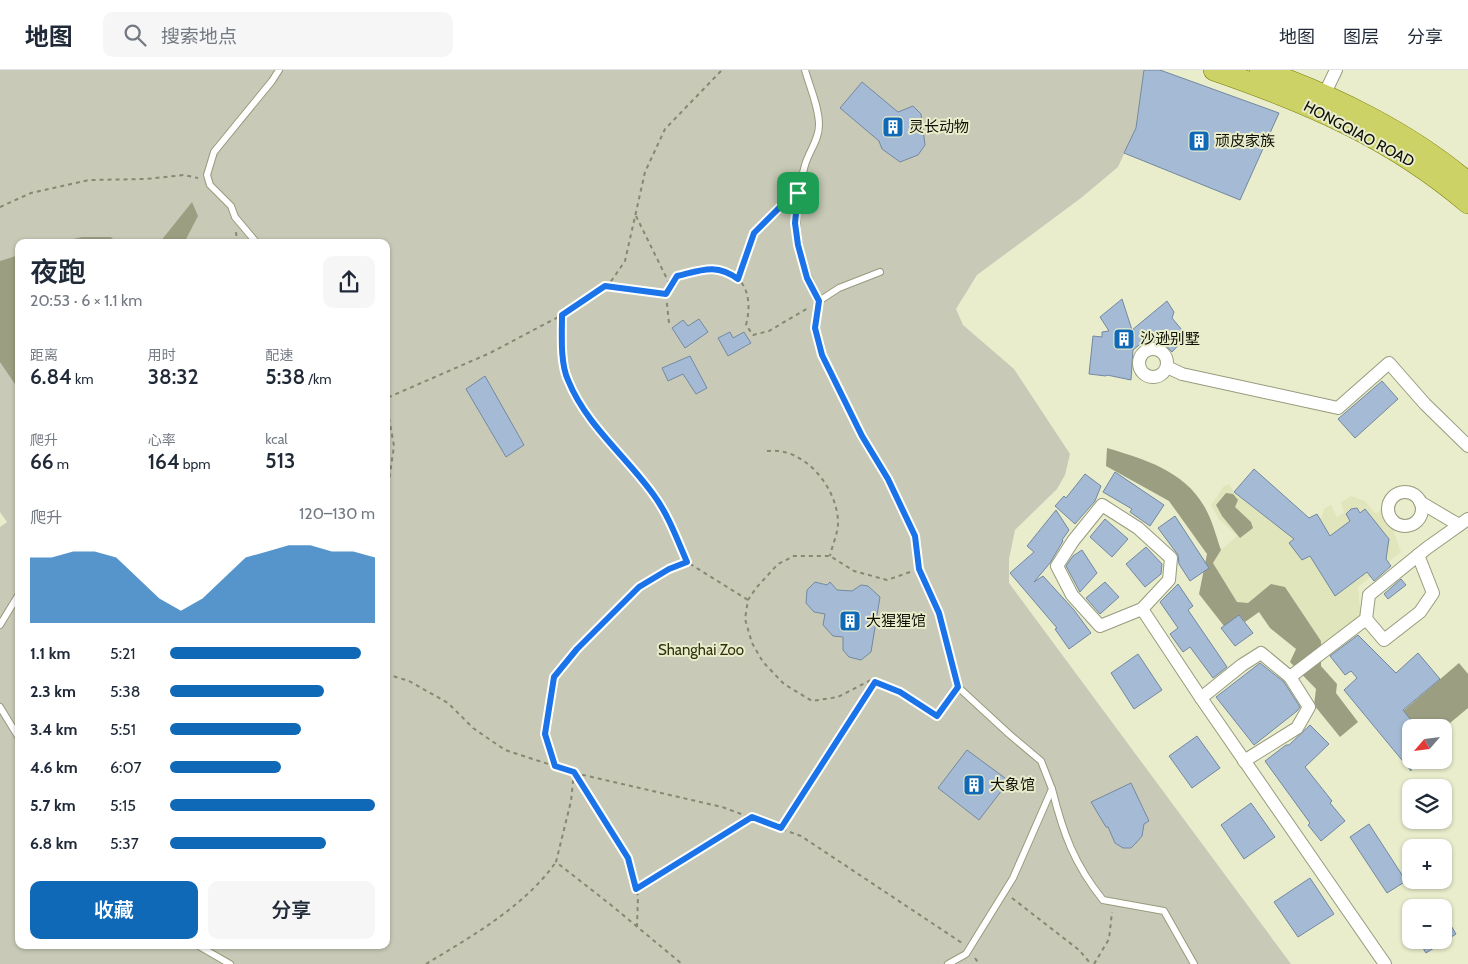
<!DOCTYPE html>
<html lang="zh">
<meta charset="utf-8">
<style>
body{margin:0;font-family:Cabin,"Noto Sans SC",sans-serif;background:#f6f6f7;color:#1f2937;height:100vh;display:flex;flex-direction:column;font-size:19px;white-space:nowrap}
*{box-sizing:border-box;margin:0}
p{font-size:16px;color:#747a83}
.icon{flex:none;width:28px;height:28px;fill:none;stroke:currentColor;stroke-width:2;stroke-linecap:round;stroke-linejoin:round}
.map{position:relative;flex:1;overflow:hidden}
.sheet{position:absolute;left:15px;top:169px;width:375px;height:710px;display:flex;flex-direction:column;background:#fff;border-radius:10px;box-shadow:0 1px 4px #0004}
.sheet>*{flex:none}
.needle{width:32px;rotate:242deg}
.buttons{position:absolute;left:1402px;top:649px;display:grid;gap:10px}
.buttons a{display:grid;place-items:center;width:50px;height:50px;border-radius:10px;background:#fff;box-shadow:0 1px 4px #0004;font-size:25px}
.pin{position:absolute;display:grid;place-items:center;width:42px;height:42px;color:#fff;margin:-21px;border-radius:10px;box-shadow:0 2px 8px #0006}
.round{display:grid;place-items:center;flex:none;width:52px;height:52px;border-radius:10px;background:#f6f6f7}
.overview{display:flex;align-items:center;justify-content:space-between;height:85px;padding:0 15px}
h1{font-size:28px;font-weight:600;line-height:38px}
.stats{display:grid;grid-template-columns:repeat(3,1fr);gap:8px;height:85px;padding:5px 15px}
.stats div{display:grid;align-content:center}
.stats b{font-size:21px;font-weight:600}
.stats small{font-size:14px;font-weight:400}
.stats p{font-size:14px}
.chart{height:140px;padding:10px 15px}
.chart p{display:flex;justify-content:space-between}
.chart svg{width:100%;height:90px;margin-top:5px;fill:#1069b7;opacity:.7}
.button{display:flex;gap:10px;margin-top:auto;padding:10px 15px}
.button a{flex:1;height:58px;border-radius:10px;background:#1069b7;color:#fff;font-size:20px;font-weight:600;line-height:58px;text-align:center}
.button a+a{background:#f6f6f7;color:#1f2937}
ul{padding:0 15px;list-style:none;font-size:16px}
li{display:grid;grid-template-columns:80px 60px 1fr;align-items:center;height:38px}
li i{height:12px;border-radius:6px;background:#1069b7}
header{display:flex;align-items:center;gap:30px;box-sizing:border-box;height:70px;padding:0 25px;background:#fff;border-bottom:1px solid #e0e1e3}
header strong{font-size:24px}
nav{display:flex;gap:28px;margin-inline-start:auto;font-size:18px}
.search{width:350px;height:45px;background:#f6f6f7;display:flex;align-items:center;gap:12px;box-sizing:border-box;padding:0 18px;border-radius:10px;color:#747a83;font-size:19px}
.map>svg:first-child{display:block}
</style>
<header>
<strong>地图</strong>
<div class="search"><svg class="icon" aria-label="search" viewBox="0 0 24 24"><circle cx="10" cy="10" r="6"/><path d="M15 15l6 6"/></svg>搜索地点</div>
<nav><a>地图</a><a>图层</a><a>分享</a></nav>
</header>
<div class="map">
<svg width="1468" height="894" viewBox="0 0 1468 894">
<rect width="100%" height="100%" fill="#e9edcc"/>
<path fill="#e0e5bc" d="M1254,399L1309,448L1317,444L1319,448L1322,447L1324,439L1331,435L1337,447L1344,443L1341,432L1351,426L1365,431L1376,444L1381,439L1389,448L1401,482L1358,517L1361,548L1321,577V571L1285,517L1271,514L1248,533L1237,532L1213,493L1221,480L1237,466L1219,449L1211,435L1224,416L1229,414L1234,422Z"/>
<path fill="#c8cab7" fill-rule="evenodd" d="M0,0H1144L1136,58L1118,97L1081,128L977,205L956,239L963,255L1014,299L1070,384L1065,405L1057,419L1015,460L1009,489V513L1291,894H0V457L7,452L0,442ZM19,172H386V875H19Z"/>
<g fill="#9b9e80">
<path d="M192,132L198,146L185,171L186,172H160Z"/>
<path d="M82,167H111L116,172H60Z"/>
<path d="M19,185V320L0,292V191Z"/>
<path d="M1107,378C1144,389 1184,401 1204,436C1212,449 1216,466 1221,480L1213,493L1237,532L1248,533L1271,514L1285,517L1321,571V596L1337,614L1336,623L1358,652L1340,667L1314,635L1316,619L1290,592L1296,579L1270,558L1259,542L1245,552L1239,545L1224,556L1199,524L1207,484L1169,431L1106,396Z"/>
<path d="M1226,423L1233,424L1238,430L1235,437L1251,452L1253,458L1240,468L1222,446L1216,435Z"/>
<path d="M1459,593L1468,604V638L1444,658L1417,657L1403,641Z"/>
</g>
<g fill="#a5bbd5" stroke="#7388a0">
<path d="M1144,0H1160L1279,43L1240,130L1124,83L1136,58Z"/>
<path d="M862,12L898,42L913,36L921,44L925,75L918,85L900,92L882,79L879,71L840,38Z"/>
<path d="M1122,229L1132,260L1167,231L1174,242L1172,248L1187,266L1172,282L1158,267L1150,276L1144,271L1133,280L1131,310L1107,305L1106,306L1089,304L1093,266L1102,267V262L1109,261L1100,247Z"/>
<path d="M699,249L708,262L685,278L672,258L683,250L688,256Z"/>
<path d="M730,262L733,268L744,262L751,273L728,286L718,268Z"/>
<path d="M690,286L707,318L696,324L683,304L668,311L662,298Z"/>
<path d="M485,306L524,375L506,387L466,319Z"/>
<path d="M1382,311L1398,329L1355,368L1338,349Z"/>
<path d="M1254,399L1309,448L1317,444L1330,466L1350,451L1346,444L1351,439L1357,438L1360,443L1365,439L1389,469L1386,489L1391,496L1374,511L1367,502L1335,526L1310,486L1302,490L1289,473L1294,469L1234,422Z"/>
<path d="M1115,402L1164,435L1150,456L1130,442L1132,439L1103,422Z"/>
<path d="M1085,404L1101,416L1095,431L1075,454L1055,436L1064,426L1066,428Z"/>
<path d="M1056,440L1069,460L1062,470L1063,471L1050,493L1034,512L1043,506L1074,540L1091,563L1069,579L1055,559L1057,558L1010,503L1034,482L1027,476Z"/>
<path d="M1175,446L1209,498L1190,511L1179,494L1178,485L1158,458Z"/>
<path d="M1105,449L1128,469L1112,487L1090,467Z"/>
<path d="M1146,477L1162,494L1161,504L1145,517L1126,494Z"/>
<path d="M1082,480L1097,503L1080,522L1066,496L1073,486Z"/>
<path d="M1401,509L1406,515L1388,529L1384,524Z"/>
<path d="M815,512L827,515L830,512L837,520L852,521L861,515L868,516L880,527L871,582L861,590L849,587L843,580V567L833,566L823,555L825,544L814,542L806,533L807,520Z"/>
<path d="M1105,512L1119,527L1100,544L1086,528Z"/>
<path d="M1178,514L1193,536L1188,540L1227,597L1213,608L1190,577L1183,582L1170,564L1178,558L1160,532Z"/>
<path d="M1239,545L1253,563L1235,576L1221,558Z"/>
<path d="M1358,565L1396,603L1418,583L1440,609L1403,640L1417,658H1411V701L1344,620L1357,608L1351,601L1345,605L1330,586Z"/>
<path d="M1138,584L1162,620L1134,639L1111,603Z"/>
<path d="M1260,593L1284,612L1300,637L1297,641L1254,675L1216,627Z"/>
<path d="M1310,655L1329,674L1305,697L1332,731L1330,733L1345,751L1321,771L1308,755L1310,753L1265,691L1286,675H1289Z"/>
<path d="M1197,666L1220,698L1192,718L1169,686Z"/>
<path d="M967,680L1009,711L979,750L938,718Z"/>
<path d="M1131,713L1149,751L1144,754L1142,766L1136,773L1131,778H1123L1115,773L1108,757H1106L1091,732Z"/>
<path d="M1251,733L1275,767L1244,789L1221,755Z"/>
<path d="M1369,754L1406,811L1387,823L1350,767Z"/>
<path d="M1310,808L1334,844L1298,867L1274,832Z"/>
<path d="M1444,844L1456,864L1426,883L1418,870H1444Z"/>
</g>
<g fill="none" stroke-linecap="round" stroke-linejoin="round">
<g stroke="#989b7c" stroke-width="8">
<g id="service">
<path d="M805,0C810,18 819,37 819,55C819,70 809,81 805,95C790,146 795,184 819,231"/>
<path d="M256,172L235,147L231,136L210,115L207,105L214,82L272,11L279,0"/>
<path d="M880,202L839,218L819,231L815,258L822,285L862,366L887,409L915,466L919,499L939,543L958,617L1009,664L1041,691L1052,719L1013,808L966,884L948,894"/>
<path d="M0,555L19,524"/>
<path d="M0,637L19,668"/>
<path d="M1052,719C1063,763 1074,794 1103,830L1164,841L1194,894"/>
<path d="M197,875L230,894"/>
</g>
</g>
<g stroke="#989b7c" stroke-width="14">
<g id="minor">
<path d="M1324,25L1336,0"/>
<circle cx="1153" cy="293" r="14"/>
<path d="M1167,297L1182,304L1338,338L1389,293L1425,334L1468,376"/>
<circle cx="1405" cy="439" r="17"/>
<path d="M1420,432L1459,455"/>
<path d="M1102,435L1138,458L1171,488L1169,510L1142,539L1100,556L1072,525L1057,496L1073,471Z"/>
<path d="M1142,539L1201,628L1385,894"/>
<path d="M1366,549L1384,570L1420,542L1433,523L1418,485"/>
<path d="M1290,607L1366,549L1369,525L1427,478L1468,449"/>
<path d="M1201,628L1242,595L1261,583L1290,607L1309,637L1297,658L1244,691"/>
</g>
</g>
<g stroke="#757a02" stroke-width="22">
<g id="primary">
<path d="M1214,0C1307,32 1392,68 1468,133"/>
<path d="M1260,0C1332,25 1410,63 1468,113"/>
</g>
</g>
<g stroke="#868872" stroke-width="2" stroke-dasharray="4 4" stroke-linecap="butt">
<path d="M0,137L31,123L89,110L146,109L184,105L198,108"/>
<path d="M636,146L670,215"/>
<path d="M236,162L237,172"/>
<path d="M738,209L754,163L789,129"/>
<path d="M606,216L666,225L677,206C687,204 698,200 708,199C743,198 754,224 746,255L753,265L769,261L808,238"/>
<path d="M666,225L669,253"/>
<path d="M767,381C804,376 838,418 838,453C838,463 832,476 830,486"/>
<path d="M386,431L394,376L389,348V327L490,283L562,245"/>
<path d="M687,492C677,469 668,445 653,424C625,385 586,355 568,310C560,293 562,264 562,245L612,210L625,191L645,102L665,59L722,0"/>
<path d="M910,502L887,510L854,501L830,486H794L778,494L756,518L748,530L745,549L752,573L763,592L784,614L812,631L838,627L871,610L900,623L937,646L953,625"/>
<path d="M386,604L409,611L448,633L473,658L505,680L579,704L722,737L801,766L962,873"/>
<path d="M555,695L545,664L554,607L577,579L639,517L669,499L687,492L748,530"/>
<path d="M574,702L571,731L556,792L611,835L682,894"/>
<path d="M574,702L628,788L638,826L637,857"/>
<path d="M781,758L874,613"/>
<path d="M636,819L751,748"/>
<path d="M1012,828L1079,880L1091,894"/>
<path d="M975,888L979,894"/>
<path d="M426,894C472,866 524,837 556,792"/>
<path d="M1094,894L1109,869L1112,842"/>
</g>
<use href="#service" stroke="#fff" stroke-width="6"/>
<use href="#minor" stroke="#fff" stroke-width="12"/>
<use href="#primary" stroke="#cdd266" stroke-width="21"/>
</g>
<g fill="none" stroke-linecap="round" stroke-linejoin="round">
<g stroke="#fff" stroke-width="10">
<path id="route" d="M798,123L795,153L798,175L807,208L819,231L815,258L822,285L862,366L888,409L915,466L919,499L939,543L958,617L937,646L900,622L875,612L781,758L752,747L636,819L628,788L574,702L555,696L545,664L554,607L577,579L639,517L669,499L687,492C677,469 668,444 653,424C625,385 586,355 568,310C560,293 562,264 562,245L605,216L666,224L677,206C702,200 716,193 738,209L754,163L784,133Z"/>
</g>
<use href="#route" stroke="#1a73e8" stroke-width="6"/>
</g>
<defs>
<g id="building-square" transform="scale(1.125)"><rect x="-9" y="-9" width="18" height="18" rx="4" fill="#1069b7" stroke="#e9edcc"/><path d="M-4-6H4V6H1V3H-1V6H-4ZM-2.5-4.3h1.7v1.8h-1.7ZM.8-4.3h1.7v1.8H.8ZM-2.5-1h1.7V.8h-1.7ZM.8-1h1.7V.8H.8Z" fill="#fff"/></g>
</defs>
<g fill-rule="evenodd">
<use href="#building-square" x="893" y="57"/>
<use href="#building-square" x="1199" y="71"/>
<use href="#building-square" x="1124" y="269"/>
<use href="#building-square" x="850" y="551"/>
<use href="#building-square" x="974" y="715"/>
</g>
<g text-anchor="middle" stroke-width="4" stroke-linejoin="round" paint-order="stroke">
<g font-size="15" fill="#0e0f05" stroke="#e9edcc" text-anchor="start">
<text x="909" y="62">灵长动物</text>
<text x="1215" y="76">顽皮家族</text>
<text x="1140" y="274">沙逊别墅</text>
<text x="866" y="556">大猩猩馆</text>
<text x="990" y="720">大象馆</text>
</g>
<g font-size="15" fill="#0e0f05" stroke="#e9edcc">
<text transform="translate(1359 64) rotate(28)" y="5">HONGQIAO ROAD</text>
</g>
<g font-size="15" fill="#2f310a" stroke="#e9edcc">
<text x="701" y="585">Shanghai Zoo</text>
</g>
</g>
</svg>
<div class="buttons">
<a><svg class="needle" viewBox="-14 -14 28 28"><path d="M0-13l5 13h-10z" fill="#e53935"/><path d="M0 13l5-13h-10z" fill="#747a83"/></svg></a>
<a><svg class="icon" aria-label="layers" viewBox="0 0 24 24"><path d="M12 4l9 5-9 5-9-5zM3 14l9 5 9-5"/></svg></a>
<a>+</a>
<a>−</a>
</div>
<div class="pin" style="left:798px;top:123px;background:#1e9e55"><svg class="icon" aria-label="arrive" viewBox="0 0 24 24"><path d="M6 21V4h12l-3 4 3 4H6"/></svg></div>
<section class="sheet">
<div class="overview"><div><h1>夜跑</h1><p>20:53 · 6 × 1.1 km</p></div><a class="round"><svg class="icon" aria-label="share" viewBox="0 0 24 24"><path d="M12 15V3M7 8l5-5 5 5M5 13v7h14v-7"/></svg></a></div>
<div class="stats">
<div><p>距离</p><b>6.84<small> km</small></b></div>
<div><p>用时</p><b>38:32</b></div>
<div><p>配速</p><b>5:38<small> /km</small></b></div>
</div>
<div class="stats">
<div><p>爬升</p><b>66<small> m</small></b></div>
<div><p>心率</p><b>164<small> bpm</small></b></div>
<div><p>kcal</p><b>513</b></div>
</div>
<div class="chart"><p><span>爬升</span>120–130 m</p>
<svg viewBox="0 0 160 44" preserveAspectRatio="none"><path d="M0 44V12L10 12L20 9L30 9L40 12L50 22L60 32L70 38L80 32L90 22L100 12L110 9L120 6L130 6L140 9L150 9L160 12V44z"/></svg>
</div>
<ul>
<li><b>1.1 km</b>5:21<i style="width:93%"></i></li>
<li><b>2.3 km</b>5:38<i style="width:75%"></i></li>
<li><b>3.4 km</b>5:51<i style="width:64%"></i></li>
<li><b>4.6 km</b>6:07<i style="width:54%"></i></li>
<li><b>5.7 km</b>5:15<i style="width:100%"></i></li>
<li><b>6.8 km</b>5:37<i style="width:76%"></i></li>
</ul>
<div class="button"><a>收藏</a><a>分享</a></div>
</section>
</div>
